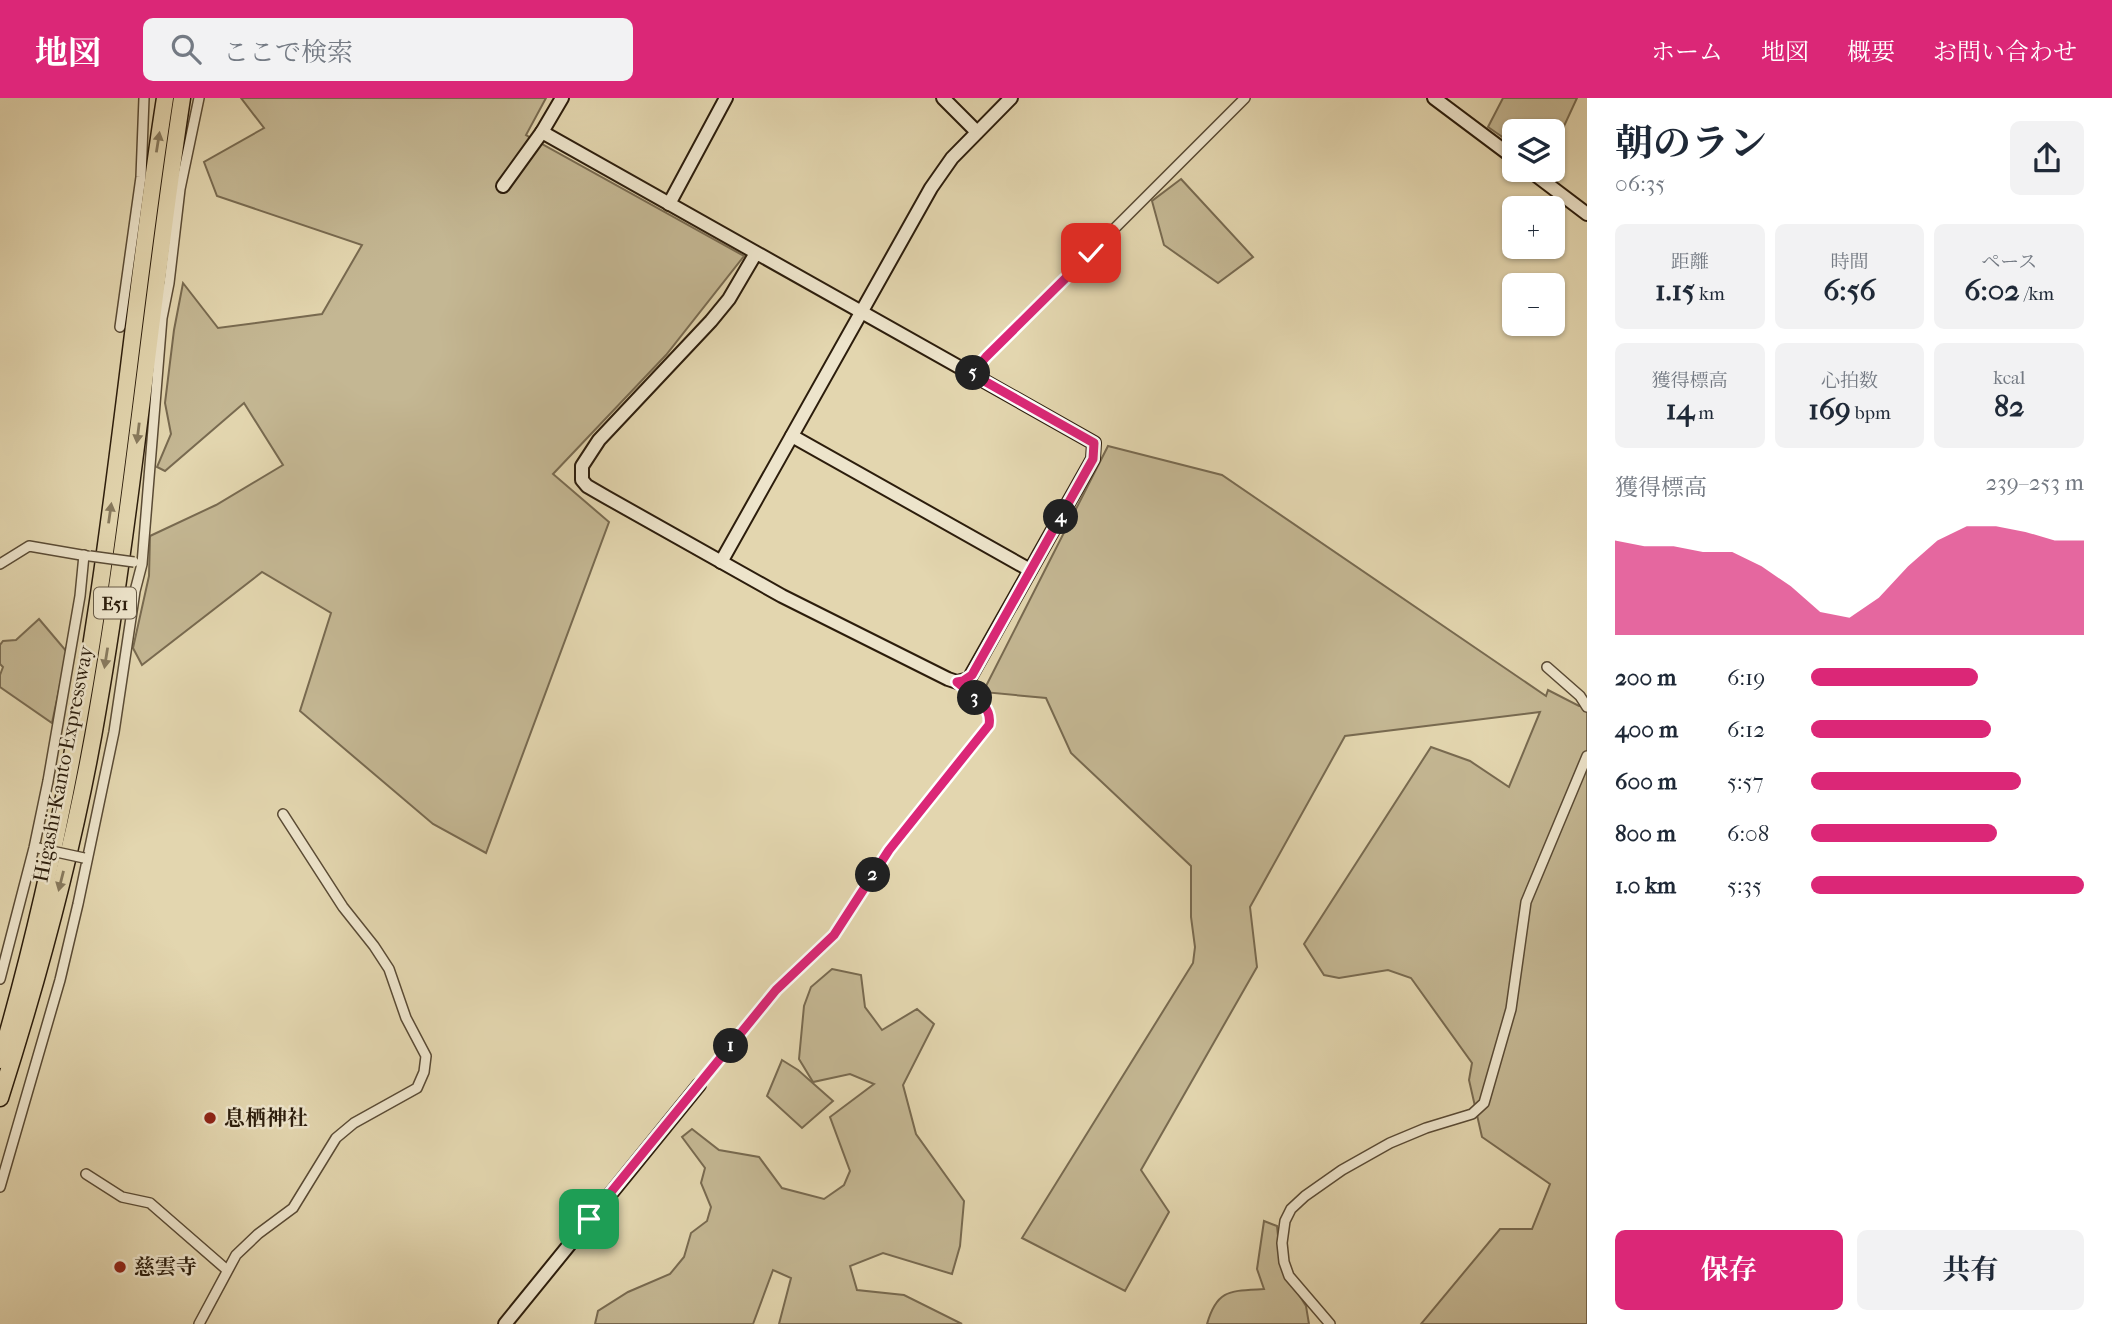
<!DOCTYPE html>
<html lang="ja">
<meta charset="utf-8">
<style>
body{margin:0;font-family:"IM FELL French Canon","Noto Serif JP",serif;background:#f2f2f3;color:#1f2937;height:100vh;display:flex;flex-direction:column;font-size:26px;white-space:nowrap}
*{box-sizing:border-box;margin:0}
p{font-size:23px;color:#747a83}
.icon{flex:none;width:38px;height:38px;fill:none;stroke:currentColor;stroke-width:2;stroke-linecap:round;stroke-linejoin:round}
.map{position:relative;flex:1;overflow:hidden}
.sheet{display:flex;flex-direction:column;background:#fff;width:525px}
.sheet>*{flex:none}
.buttons{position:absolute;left:1502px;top:21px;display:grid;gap:14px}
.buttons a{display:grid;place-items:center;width:63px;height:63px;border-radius:10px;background:#fff;box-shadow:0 2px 5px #0004;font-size:35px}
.pin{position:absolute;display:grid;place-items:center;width:60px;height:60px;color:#fff;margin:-30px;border-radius:14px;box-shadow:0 4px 10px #0006}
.km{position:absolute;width:35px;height:35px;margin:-18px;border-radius:50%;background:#222;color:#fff;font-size:19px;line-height:35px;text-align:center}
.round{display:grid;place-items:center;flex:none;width:74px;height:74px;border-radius:10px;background:#f2f2f3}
.summary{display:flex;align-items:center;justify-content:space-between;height:119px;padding:0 28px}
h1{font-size:38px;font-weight:700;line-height:52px}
.metrics{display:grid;grid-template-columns:repeat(3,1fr);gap:10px;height:119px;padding:7px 28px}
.metrics div{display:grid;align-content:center;border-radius:10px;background:#f2f2f3;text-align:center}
.metrics b{font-size:30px;font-weight:700}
.metrics small{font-size:19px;font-weight:400}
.metrics p{font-size:19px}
.chart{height:196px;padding:14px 28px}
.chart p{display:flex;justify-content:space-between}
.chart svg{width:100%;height:126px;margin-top:7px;fill:#db2777;opacity:.7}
.primary-button{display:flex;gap:14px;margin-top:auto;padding:14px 28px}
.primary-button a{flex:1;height:80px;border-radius:10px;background:#db2777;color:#fff;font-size:28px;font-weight:700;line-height:80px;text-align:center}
.primary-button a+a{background:#f2f2f3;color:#1f2937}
ul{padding:0 28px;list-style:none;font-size:23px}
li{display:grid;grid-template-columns:112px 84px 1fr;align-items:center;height:52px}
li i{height:18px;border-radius:9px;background:#db2777}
header{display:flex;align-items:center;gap:42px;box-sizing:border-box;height:98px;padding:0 35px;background:#db2777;color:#fff}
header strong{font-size:33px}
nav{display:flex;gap:38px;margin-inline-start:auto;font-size:24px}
.search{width:490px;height:63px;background:#f2f2f3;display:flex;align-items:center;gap:18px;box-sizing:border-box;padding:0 24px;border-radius:10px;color:#747a83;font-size:26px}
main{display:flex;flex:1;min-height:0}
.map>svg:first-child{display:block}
</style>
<header>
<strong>地図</strong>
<div class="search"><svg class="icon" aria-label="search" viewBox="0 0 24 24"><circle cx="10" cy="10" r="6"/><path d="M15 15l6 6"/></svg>ここで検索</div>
<nav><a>ホーム</a><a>地図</a><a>概要</a><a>お問い合わせ</a></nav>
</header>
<main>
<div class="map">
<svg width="1587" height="1226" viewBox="0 0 1587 1226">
<rect width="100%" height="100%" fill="#e3d6af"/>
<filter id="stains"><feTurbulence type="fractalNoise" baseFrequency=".00286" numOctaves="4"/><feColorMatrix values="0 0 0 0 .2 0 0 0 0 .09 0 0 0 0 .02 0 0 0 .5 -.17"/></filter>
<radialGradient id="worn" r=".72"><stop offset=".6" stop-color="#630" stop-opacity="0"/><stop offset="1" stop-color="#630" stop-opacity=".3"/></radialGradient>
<g fill="#c4b793" stroke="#786a50" stroke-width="2">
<path d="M241,0H546L526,37L744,158L666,257L553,376L609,424L486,755L433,726L300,613L331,515L262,474L142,567L133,550L149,478L150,438L216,407L283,367L244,305L165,373L157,369L171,336L165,305L174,232L183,185L218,230L322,216L362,147L217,98L204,64L264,30Z"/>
<path d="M1503,0H1577L1552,54V33H1514V47L1488,29Z"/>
<path d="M1181,81L1253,159L1218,185L1164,147L1152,103Z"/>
<path d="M1108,348L1222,377L1546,598L1548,592L1579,608L1587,607V1226H1421L1500,1131H1532L1550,1086L1482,1039L1469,982L1472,965L1411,880L1388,872L1339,880L1324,877L1304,846L1431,649L1470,663L1509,689L1540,614L1345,638L1250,809L1257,869L1141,1072L1169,1114L1125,1193L1022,1140L1193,865L1195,849L1191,819V768L1071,655L1046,600L983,594Z"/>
<path d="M39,521L67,554L52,625L0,589V577L3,569L0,566V547L3,543L16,542Z"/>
<path d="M832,871L861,877L865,909L882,932L917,911L934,926L903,987L916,1036L964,1103L960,1148L952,1176L883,1155L850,1168L857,1192L904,1197L962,1226H779L791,1180L773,1172L753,1226H595L598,1213L628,1194L670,1176L684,1159L691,1135L707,1123L711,1109L701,1085L705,1070L682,1039L692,1031L719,1052L759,1059L782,1090L824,1101L844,1087L850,1073L830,1019L874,986L850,976L813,984L799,961L804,908L811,889Z"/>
<path d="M782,962L798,972L833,1003L802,1030L767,998Z"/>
<path d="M1264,1123L1277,1128L1281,1168L1306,1208L1309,1226H1207C1217,1191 1230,1193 1264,1191L1257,1171Z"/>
</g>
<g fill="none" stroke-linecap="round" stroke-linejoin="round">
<g stroke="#5a4b35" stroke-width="12">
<g id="street">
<path d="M120,229L141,79L144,0"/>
<path d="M972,276L986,259L1245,0"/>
<path d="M0,466L29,448L87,458"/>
<path d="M1547,569L1580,598L1587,609"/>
<path d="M0,881L34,750L48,683L80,498L84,457"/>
<path d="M699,987L776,892L834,837L889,752L989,627C992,607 970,596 957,584"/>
<path d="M86,1076L122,1099L150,1105L227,1172"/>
<path d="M0,1089L60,882L78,806L114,634L135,493L142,466L162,220L169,185L180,91L199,0"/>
<path d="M199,1226L236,1157L258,1136L293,1110L336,1040L354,1025L417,990L424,974L426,958L406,920L389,871L374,848L343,809L283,716"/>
<path d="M1330,1226L1289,1178L1284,1164L1282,1145L1285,1123L1291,1111L1305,1098L1342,1072L1390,1045L1426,1030L1472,1016L1484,1005L1511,911L1526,804L1587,658"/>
</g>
</g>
<g stroke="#2c1d0c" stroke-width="16">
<g id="secondary">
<path d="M943,0L977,34"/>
<path d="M1434,0L1514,60"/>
<path d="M542,34L1094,345L1093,361L969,581L957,584L948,581L782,498L606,399L587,388L582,382V368L599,342L711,223L729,201L756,155"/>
<path d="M1529,72L1587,116"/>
<path d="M503,88L542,34L562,0"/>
<path d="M669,106L726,0"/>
<path d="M792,338L1030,472"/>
<path d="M721,464L931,90L952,60L1011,0"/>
<path d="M505,1226L699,987"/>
</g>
</g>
<g stroke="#2c1d0c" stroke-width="19">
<g id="highway">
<path d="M0,962C44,812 75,658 98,503C123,335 139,167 165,0"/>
<path d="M0,1000C41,872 76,742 98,610C133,407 151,203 182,0"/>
</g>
</g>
<use href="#street" stroke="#ede4cb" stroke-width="9"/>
<use href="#secondary" stroke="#ede4cb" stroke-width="12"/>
<use href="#highway" stroke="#e3d6af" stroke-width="16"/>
<g stroke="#5a4b35" stroke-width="12" stroke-linecap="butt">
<g id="street-bridge">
<path d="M90,458L134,464"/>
<path d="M38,750L84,760"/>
</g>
</g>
<use href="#street-bridge" stroke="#ede4cb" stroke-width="9"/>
</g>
<defs><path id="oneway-solid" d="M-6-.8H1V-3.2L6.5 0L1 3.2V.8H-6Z" transform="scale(1.75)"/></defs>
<g fill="#887a5e">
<use href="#oneway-solid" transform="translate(158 44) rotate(-81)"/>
<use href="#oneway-solid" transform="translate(138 335) rotate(97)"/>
<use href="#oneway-solid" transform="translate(110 415) rotate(-82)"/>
<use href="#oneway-solid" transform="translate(106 560) rotate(99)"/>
<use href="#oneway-solid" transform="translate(61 783) rotate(104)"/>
</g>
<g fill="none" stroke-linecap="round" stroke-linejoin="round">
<g stroke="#fff" stroke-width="14">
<path id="route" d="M589,1121L776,892L834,837L889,752L989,627C993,607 971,596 957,584L963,583L972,577L1093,361L1094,345L972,276L986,259L1091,155"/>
</g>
<use href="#route" stroke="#db2777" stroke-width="9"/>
</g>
<g fill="#8f2418" stroke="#ede4cb" stroke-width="2.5">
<circle cx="210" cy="1020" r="7"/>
<circle cx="120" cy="1169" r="7"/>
</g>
<g text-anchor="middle" stroke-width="5" stroke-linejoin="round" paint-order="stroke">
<rect fill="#ede4cb" stroke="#665945" stroke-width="2" x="94" y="489.5" width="42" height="31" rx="5"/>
<g font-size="19" font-weight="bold" fill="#2c1d0c">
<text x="115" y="512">E51</text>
</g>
<g font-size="21" fill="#2c1d0c" stroke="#ede4cb">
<text transform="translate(63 666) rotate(-79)" y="7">Higashi-Kanto Expressway</text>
</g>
<g font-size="21" font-weight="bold" fill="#2c1d0c" stroke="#ede4cb" text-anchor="start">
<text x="224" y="1027">息栖神社</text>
<text x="134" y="1176">慈雲寺</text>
</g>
</g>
<rect width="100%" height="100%" filter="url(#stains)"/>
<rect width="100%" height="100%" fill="url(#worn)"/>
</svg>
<div class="buttons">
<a><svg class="icon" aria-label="layers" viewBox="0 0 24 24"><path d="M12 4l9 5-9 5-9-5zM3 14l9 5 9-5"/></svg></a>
<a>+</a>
<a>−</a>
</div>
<div class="pin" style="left:589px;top:1121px;background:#1e9e55"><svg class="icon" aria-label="arrive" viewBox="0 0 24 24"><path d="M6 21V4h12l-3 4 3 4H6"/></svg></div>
<div class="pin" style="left:1091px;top:155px;background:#d93025"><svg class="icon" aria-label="check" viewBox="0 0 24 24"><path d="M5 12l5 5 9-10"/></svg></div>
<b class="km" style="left:731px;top:948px">1</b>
<b class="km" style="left:873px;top:777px">2</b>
<b class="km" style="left:975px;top:600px">3</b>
<b class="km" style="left:1061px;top:419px">4</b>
<b class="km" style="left:973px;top:275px">5</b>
</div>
<section class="sheet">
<div class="summary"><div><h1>朝のラン</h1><p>06:35</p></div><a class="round"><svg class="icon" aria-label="share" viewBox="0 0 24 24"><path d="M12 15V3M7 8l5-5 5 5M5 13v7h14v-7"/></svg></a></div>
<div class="metrics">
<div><p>距離</p><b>1.15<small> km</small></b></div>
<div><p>時間</p><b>6:56</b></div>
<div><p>ペース</p><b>6:02<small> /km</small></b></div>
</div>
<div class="metrics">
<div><p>獲得標高</p><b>14<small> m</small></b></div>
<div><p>心拍数</p><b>169<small> bpm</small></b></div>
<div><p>kcal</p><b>82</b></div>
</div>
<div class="chart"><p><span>獲得標高</span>239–253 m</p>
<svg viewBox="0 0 160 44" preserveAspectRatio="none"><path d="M0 44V11L10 13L20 13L30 15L40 15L50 20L60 27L70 36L80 38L90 31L100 20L110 11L120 6L130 6L140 8L150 11L160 11V44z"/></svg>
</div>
<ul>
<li><b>200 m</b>6:19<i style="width:61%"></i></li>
<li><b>400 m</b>6:12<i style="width:66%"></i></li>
<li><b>600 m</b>5:57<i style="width:77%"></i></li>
<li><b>800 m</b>6:08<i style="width:68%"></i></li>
<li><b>1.0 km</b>5:35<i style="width:100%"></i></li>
</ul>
<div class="primary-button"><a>保存</a><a>共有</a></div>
</section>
</main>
